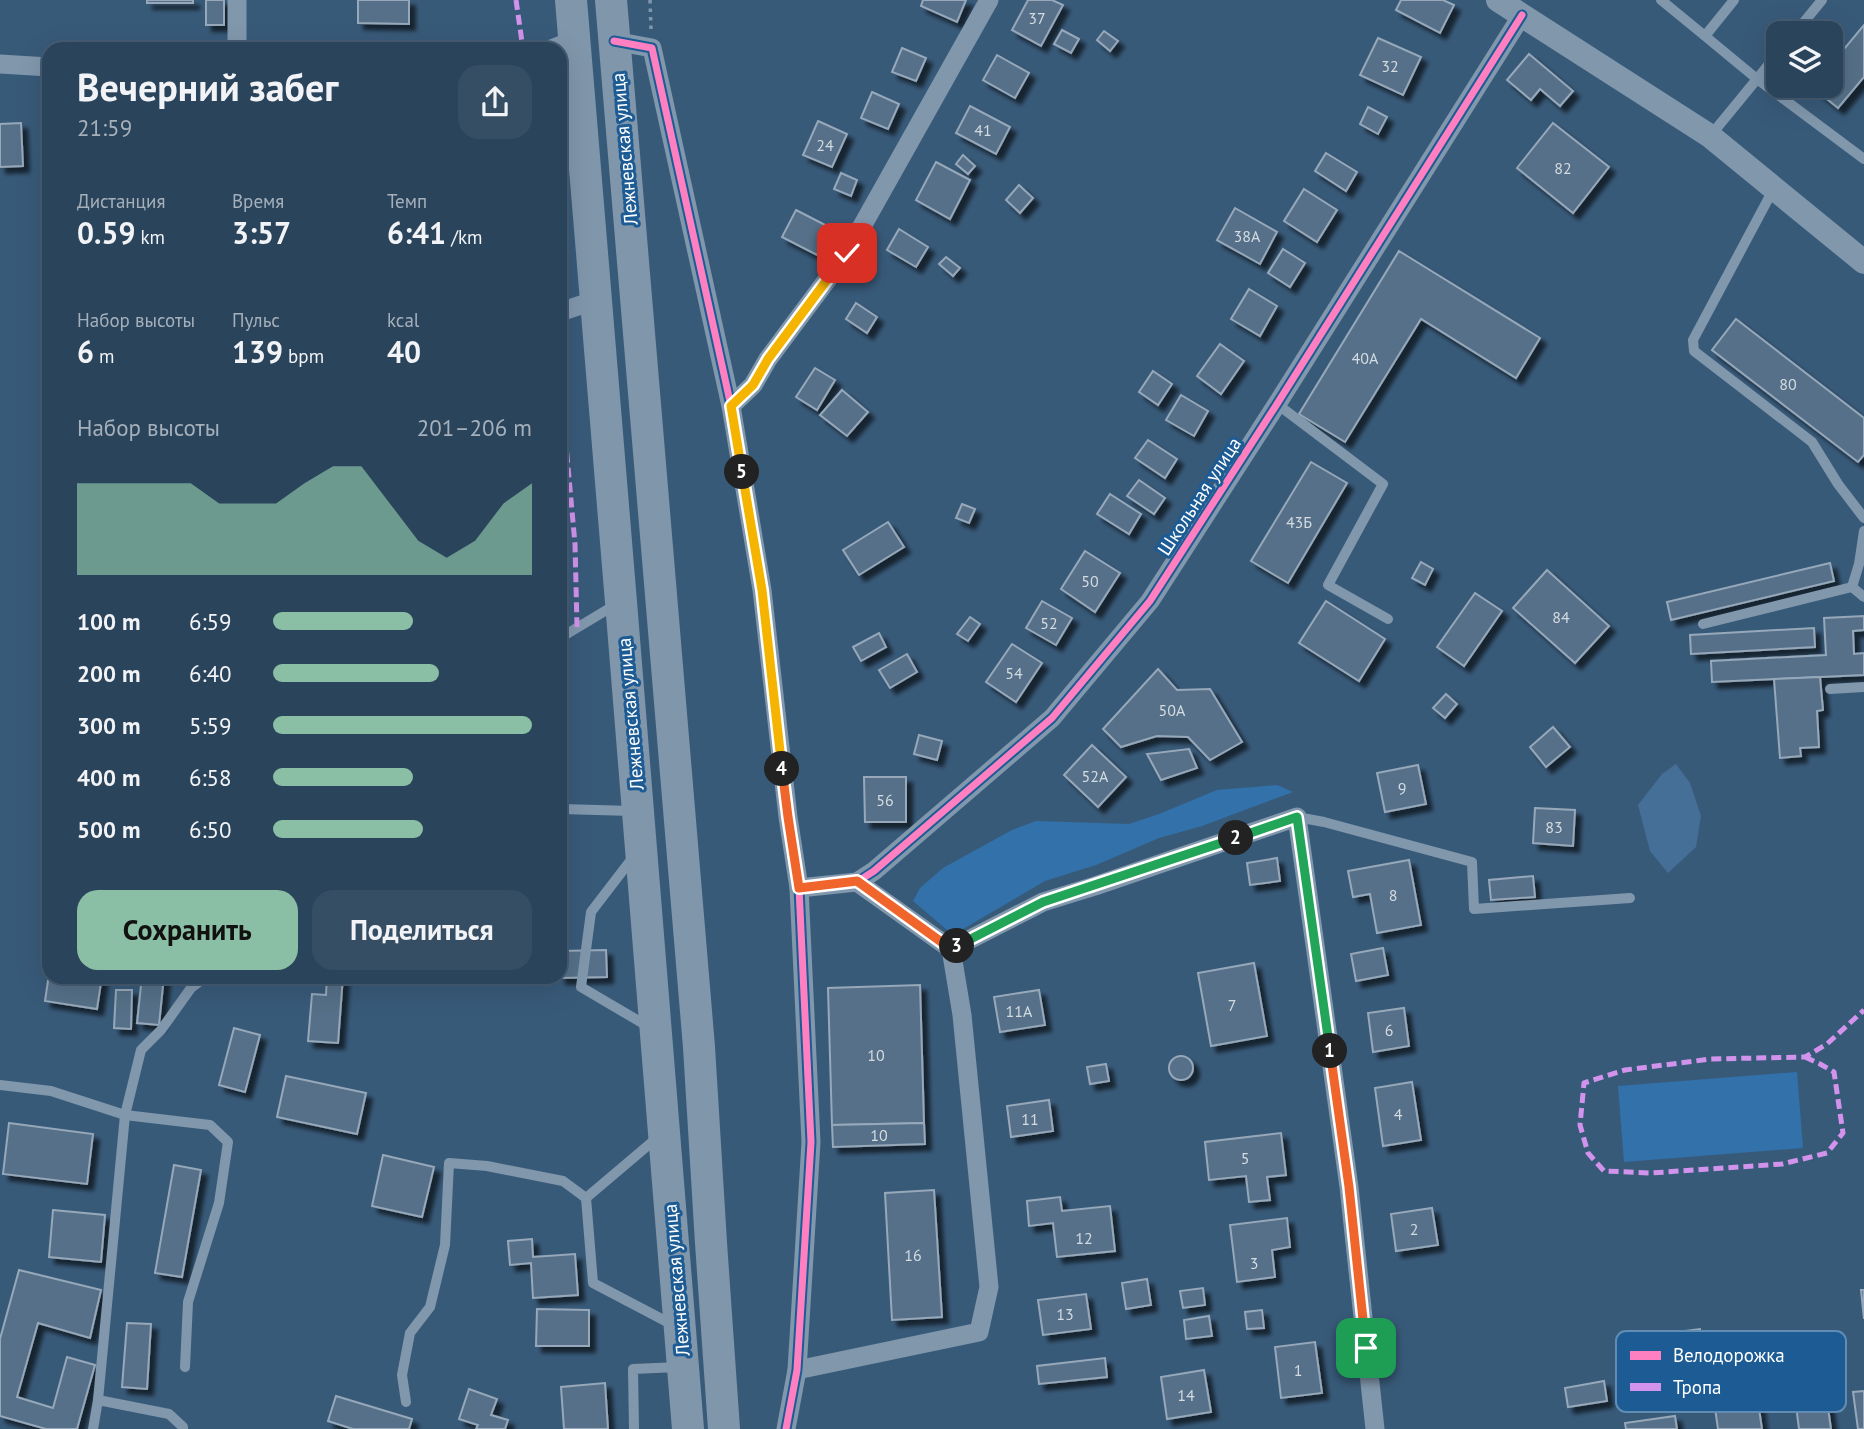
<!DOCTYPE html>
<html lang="ru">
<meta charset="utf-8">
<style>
body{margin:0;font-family:"PT Sans",sans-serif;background:#364e64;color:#f1f3f6;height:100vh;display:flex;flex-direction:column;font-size:26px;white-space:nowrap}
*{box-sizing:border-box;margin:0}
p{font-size:23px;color:#a5b0bb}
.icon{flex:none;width:38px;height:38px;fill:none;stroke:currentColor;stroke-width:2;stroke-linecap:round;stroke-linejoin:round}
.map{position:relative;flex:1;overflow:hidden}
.sheet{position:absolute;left:42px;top:42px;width:525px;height:942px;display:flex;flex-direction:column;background:#2a445b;border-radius:21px;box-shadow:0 7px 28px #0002,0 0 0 2px #465c71}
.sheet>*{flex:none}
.buttons{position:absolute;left:1766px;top:21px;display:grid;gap:14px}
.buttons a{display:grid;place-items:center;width:77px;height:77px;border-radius:14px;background:#2a445b;box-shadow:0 7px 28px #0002,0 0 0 2px #465c71;font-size:35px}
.pin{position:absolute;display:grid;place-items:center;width:60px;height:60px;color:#fff;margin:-30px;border-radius:14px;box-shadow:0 4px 10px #0006}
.km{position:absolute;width:35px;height:35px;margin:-18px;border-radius:50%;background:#222;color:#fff;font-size:19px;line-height:35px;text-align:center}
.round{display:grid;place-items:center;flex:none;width:74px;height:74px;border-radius:21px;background:#364e64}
.summary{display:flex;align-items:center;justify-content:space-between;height:119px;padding:0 35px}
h1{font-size:38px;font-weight:800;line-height:52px}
.stats{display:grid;grid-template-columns:repeat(3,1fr);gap:10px;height:119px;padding:7px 35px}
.stats div{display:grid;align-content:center}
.stats b{font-size:30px;font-weight:800}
.stats small{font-size:19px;font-weight:400}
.stats p{font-size:19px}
.chart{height:196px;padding:14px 35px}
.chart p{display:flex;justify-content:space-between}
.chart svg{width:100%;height:126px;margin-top:7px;fill:#8abfa5;opacity:.7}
.cta{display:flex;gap:14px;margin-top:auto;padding:14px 35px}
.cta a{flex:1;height:80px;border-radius:21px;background:#8abfa5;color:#111;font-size:28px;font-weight:800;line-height:80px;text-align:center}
.cta a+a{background:#364e64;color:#f1f3f6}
ul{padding:0 35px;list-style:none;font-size:23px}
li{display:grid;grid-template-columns:112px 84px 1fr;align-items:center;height:52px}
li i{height:18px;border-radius:9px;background:#8abfa5}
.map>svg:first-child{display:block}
</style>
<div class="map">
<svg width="1864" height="1429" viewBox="0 0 1864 1429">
<defs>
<filter id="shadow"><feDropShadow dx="6" dy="6" stdDeviation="2" flood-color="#0009"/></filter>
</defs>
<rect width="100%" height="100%" fill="#385a79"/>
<g fill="#3371aa">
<path d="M1277,785L1293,792L1202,826L1159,838L1096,865L1045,881L953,935L913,901L920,888L943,868L1012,830L1036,821L1129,824L1159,814L1217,790Z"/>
<path d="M1797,1072L1803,1148L1624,1162L1618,1086Z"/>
</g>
<path fill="#456f96" d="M1676,764L1690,783L1701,816L1696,847L1668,873L1650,851L1638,805L1662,774Z"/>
<g fill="#557088" stroke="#96a8b9" stroke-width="2" filter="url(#shadow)">
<rect x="147" y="0" width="46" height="3"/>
<rect x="206" y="0" width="18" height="25"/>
<path d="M358,0H409V24L358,23Z"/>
<path d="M923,0H966L957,22L921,6Z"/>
<path d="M1028,0H1052L1063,5L1041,46L1012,30Z"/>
<path d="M1401,0H1443L1454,5L1440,33L1396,10Z"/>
<path d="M1864,25V77L1838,108L1811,86H1830V47L1840,54Z"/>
<path d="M1062,30L1079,39L1071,53L1054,44Z"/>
<path d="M1104,31L1118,41L1110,51L1097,40Z"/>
<path d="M1378,38L1421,57L1403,95L1360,75Z"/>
<path d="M902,48L926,58L916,81L892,72Z"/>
<path d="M1529,54L1573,91L1560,106L1540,89L1531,100L1507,80Z"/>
<path d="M997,55L1029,73L1015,98L983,80Z"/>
<path d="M872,92L899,104L888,129L861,118Z"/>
<path d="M970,106L1010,127L996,154L956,133Z"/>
<path d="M1368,107L1387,117L1378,134L1360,124Z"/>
<path d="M818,121L847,134L832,167L803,155Z"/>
<path d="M21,123L23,166L0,167V124Z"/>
<path d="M1553,123L1609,167L1573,213L1517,168Z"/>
<path d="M1326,153L1357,172L1346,191L1315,171Z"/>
<path d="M963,155L975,166L968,174L956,164Z"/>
<path d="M936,162L970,180L950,219L916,200Z"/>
<path d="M841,173L857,180L851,196L834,189Z"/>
<path d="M1019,185L1033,198L1020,213L1006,200Z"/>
<path d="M1304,189L1337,210L1317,242L1284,221Z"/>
<path d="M1235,208L1277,232L1260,264L1217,240Z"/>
<path d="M796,210L831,228L817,255L782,237Z"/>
<path d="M899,229L928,247L916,267L887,250Z"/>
<path d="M1283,249L1305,263L1290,287L1268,273Z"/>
<path d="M1399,251L1540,338L1516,378L1421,319L1345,442L1299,414Z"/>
<path d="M946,257L960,268L953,276L939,264Z"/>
<path d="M1249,289L1277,306L1260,336L1231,319Z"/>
<path d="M856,303L877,317L867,333L846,319Z"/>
<path d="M1736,319L1864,418V455L1858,462L1712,350Z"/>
<path d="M1220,344L1244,361L1221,394L1197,376Z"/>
<path d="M815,368L835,380L817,410L796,397Z"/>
<path d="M1153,371L1172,384L1158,405L1139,392Z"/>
<path d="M842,390L868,412L847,436L820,415Z"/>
<path d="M1181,395L1208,411L1194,436L1166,420Z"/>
<path d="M1148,440L1177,459L1165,478L1135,458Z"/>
<path d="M1311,462L1347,483L1288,583L1251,561Z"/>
<path d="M1139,480L1165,498L1154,514L1127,496Z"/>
<path d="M1110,494L1141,514L1129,534L1097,514Z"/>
<path d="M962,504L975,509L969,523L956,518Z"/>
<path d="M888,522L904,547L859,575L843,550Z"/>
<path d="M1085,551L1120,573L1095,612L1061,589Z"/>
<path d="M1421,562L1433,569L1425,585L1412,578Z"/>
<path d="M1830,563L1834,581L1671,620L1667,602Z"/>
<path d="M1547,570L1609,626L1575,663L1513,608Z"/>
<path d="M1475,593L1502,611L1464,666L1437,647Z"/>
<path d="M1042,601L1072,618L1056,645L1026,628Z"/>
<path d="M1326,601L1385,639L1359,681L1299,643Z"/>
<path d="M1864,616V630L1853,631L1854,654L1864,653V675L1712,682L1711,661L1826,655L1824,618Z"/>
<path d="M970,617L980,624L968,641L957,634Z"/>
<path d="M1814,628L1815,647L1691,654L1690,635Z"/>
<path d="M879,633L886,647L861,661L853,647Z"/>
<path d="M1012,644L1042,663L1016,702L986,682Z"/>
<path d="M907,654L917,672L890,688L879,670Z"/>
<path d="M1158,669L1177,690L1210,689L1242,742L1210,760L1188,737L1157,736L1121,747L1103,729Z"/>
<path d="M1820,677L1823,710L1817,711L1819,747L1800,748L1801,756L1780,758L1774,679Z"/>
<path d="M1446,694L1457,704L1445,718L1433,708Z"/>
<path d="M1553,727L1570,747L1546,767L1530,747Z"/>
<path d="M919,735L942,741L937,760L914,754Z"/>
<path d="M1092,745L1126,777L1098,807L1064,775Z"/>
<path d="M1189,749L1197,768L1161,780L1147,754Z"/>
<path d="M1418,765L1426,804L1385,812L1377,773Z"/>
<path d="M864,777H906V822H865Z"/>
<path d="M1535,808L1575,810L1573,846L1533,843Z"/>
<path d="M1277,858L1280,881L1250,885L1247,863Z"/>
<path d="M1409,860L1421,925L1377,933L1370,894L1353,897L1348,871Z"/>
<path d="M1533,876L1535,897L1491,900L1489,880Z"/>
<path d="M1383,948L1388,975L1356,981L1351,954Z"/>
<path d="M606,950L607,977L560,978V951Z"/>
<path d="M1254,963L1267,1036L1211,1046L1198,973Z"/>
<path d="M49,974V976H102L97,1009L45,1001Z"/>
<path d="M142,976H164L159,1025L137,1023Z"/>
<path d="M327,976H343L338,1043L308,1041L312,994L326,995Z"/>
<path d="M920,985L924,1123L832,1125L828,988Z"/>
<path d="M116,990H132L131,1029L114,1028Z"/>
<path d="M1039,990L1045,1025L1000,1032L994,997Z"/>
<path d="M1404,1008L1409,1046L1373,1052L1368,1013Z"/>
<path d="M234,1028L260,1035L245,1092L219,1085Z"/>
<circle cx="1181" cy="1068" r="12"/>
<path d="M1106,1064L1109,1081L1090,1084L1087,1067Z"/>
<path d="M286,1076L366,1093L357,1134L277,1117Z"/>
<path d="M1412,1082L1421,1140L1383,1146L1375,1088Z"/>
<path d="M1049,1100L1053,1131L1011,1137L1007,1106Z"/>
<path d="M9,1123L93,1134L87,1184L3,1174Z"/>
<path d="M924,1123L925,1144L833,1147L832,1125Z"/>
<path d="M1281,1133L1286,1175L1267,1177L1270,1200L1249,1202L1246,1176L1209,1180L1205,1142Z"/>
<path d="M383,1155L434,1167L422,1217L372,1206Z"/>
<path d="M174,1165L201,1170L182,1277L155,1273Z"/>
<path d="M934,1190L942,1317L892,1320L885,1193Z"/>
<path d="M1060,1197L1062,1211L1110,1206L1115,1251L1057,1257L1053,1223L1029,1226L1027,1201Z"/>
<path d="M1432,1208L1438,1245L1396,1251L1391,1214Z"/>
<path d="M53,1210L105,1215L101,1262L49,1257Z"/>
<path d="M1287,1218L1290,1247L1272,1250L1275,1277L1237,1282L1230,1225Z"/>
<path d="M532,1239L533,1257L575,1254L578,1295L533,1298L531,1263L510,1265L508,1241Z"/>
<path d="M19,1270L101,1290L90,1338L38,1323L17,1397L53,1408L67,1357L95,1365L77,1429H46L0,1416V1339Z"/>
<path d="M1147,1279L1151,1305L1126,1309L1122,1283Z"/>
<path d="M1203,1288L1205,1305L1183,1308L1180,1291Z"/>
<path d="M1861,1290H1864V1319Z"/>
<path d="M1086,1294L1091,1329L1043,1335L1038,1300Z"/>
<path d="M537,1309L589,1310V1346H536Z"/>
<path d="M1262,1310L1264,1328L1247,1329L1245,1312Z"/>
<path d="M1209,1316L1212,1336L1186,1339L1184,1320Z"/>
<path d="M127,1323L151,1324L147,1389L122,1387Z"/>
<path d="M1700,1329L1703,1353L1687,1355L1684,1331Z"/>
<path d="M1315,1342L1322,1393L1281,1398L1275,1347Z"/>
<path d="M1105,1358L1107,1377L1039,1384L1037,1366Z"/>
<path d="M1204,1370L1211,1412L1167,1419L1161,1377Z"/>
<path d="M1604,1381L1607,1401L1568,1407L1565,1388Z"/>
<path d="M605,1383L608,1429H564L561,1387Z"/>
<path d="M1825,1386L1831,1429H1799L1794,1390Z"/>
<path d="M469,1389L497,1399L491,1415L508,1420L505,1429H476L478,1425L459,1419Z"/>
<path d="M1864,1391V1429H1858L1853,1392Z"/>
<path d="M1757,1395L1762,1429H1718L1714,1401Z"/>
<path d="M336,1396L412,1419L409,1429H353L328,1421Z"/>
<path d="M1675,1416L1677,1429H1626L1625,1423Z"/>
</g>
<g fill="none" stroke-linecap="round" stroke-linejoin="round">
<path stroke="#8197ac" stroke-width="3.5" stroke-dasharray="3.5 5" stroke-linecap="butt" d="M650,0L651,29"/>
<g stroke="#8197ac" stroke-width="10">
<path d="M1661,0L1705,36"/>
<path d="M1795,33L1822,0"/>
<path d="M1778,53L1757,79L1864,159"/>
<path d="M1711,135L1757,79L1705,36L1734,0"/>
<path d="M1773,190L1693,340L1694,351L1812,442L1838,484L1864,518"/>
<path d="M1277,404L1383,484L1328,585L1388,619"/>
<path d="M1864,531L1859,564L1852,587L1864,597"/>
<path d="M1703,624L1852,587"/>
<path d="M560,638L615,605"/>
<path d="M1830,689L1864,687"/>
<path d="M560,775L562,809L632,811"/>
<path d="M1297,817L1324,822L1472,862L1474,909L1630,898"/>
<path d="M634,856L591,912L581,987L649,1027"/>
<path d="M0,1085L51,1091L125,1115L210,1125L228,1142L219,1203L188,1302L185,1367"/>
<path d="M658,1137L586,1198L593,1283L675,1326"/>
<path d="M406,1402L402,1375L410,1333L430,1307L445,1245L449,1163L487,1166L563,1181L586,1198"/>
<path d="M93,1429L98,1400"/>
<path d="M183,1429V1427L169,1414L98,1400L125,1115L141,1050L161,1030L191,988L207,976"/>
<path d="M634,1429L633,1369L679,1367"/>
</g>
<g stroke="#8197ac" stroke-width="19">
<path d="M614,41L652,48L731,406L762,590L788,817L799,888L811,1142L797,1370L786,1429"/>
<path d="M237,49V0"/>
<path d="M551,49L574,40"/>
<path d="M0,64L49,67"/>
<path d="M560,312L596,300"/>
<path d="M731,406L753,385L768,359L847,253L989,0"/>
<path d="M857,882L951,949L1043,902L1095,886L1297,817L1349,1187L1375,1429"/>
<path d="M799,888L857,882L874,871L1052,718L1150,601L1277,404L1522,15"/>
<path d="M797,1370L979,1332L989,1287L962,1015L951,949"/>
</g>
<path stroke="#8197ac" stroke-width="24" d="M1498,0L1710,136L1864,262"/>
<g stroke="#8096aa" stroke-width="32">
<path d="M571,0L621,602L688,1429"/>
<path d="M611,0L699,1047L711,1243L724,1429"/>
</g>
<g stroke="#d193ec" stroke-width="5" stroke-dasharray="10 5" stroke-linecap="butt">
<path d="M516,0L523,49"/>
<path d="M560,378L575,544L577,627"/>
<path d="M1805,1057L1820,1064L1834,1072L1843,1133L1827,1153L1782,1164L1651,1173L1604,1171L1588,1153L1580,1125L1584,1083L1625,1070L1711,1059L1805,1057L1827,1044L1864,1010"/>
</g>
<g stroke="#1d5b94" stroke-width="11">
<g id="cycleway">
<path d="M614,41L652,48L731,406L762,590L788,817L799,888L811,1142L797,1370L786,1429"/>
<path d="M799,888L857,882L874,871L1052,718L1150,601L1277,404L1522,15"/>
</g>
</g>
<use href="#cycleway" stroke="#ff80c0" stroke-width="7"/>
</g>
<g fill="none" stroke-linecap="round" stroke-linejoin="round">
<g stroke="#fff" stroke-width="14">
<path id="split-1" d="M1330,1051L1349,1187L1366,1348"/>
</g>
<g stroke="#fff" stroke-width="14">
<path id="split-2" d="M1236,838L1297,817L1330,1051"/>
</g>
<g stroke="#fff" stroke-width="14">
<path id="split-3" d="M957,946L1043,902L1236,838"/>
</g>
<g stroke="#fff" stroke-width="14">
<path id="split-4" d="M782,769L788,817L799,888L857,881L951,949L957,946"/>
</g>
<g stroke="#fff" stroke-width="14">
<path id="split-5" d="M742,472L762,590L782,769"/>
</g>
<g stroke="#fff" stroke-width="14">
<path id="split-6" d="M742,472L731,406L753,385L768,359L847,253"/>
</g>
<use href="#split-1" stroke="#f0652b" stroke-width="9"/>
<use href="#split-2" stroke="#22a559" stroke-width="9"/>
<use href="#split-3" stroke="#22a559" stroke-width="9"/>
<use href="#split-4" stroke="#f0652b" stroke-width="9"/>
<use href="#split-5" stroke="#f5b400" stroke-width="9"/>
<use href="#split-6" stroke="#f5b400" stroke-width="9"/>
</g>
<g text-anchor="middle" stroke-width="6" stroke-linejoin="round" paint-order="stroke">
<g font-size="16" fill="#d4dbe1">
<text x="1037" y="24">37</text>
<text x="1390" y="72">32</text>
<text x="983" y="136">41</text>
<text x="825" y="151">24</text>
<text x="1563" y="174">82</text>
<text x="1247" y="242">38А</text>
<text x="1365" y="364">40А</text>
<text x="1788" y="390">80</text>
<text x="1299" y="528">43Б</text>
<text x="1090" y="587">50</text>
<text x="1561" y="623">84</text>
<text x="1049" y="629">52</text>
<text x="1014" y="679">54</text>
<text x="1172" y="716">50А</text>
<text x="1095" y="782">52А</text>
<text x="1402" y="794">9</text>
<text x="885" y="806">56</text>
<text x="1554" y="833">83</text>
<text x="1393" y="901">8</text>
<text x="1232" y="1011">7</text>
<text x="1019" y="1017">11А</text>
<text x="1389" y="1036">6</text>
<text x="876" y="1061">10</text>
<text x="1398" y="1120">4</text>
<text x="1030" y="1125">11</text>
<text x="879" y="1141">10</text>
<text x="1245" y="1164">5</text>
<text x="1414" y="1235">2</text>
<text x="1084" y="1244">12</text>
<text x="913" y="1261">16</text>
<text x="1254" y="1269">3</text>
<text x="1065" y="1320">13</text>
<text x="1298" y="1376">1</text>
<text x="1186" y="1401">14</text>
</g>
<g font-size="19" fill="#fff" stroke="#1d5b94">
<text transform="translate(624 149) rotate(-95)" y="7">Лежневская улица</text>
<text transform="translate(1199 496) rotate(-57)" y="7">Школьная улица</text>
<text transform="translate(630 714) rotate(-95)" y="7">Лежневская улица</text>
<text transform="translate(676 1280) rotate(-95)" y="7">Лежневская улица</text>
</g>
</g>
<rect x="1616" y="1331" width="230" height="81" rx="10" fill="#1d5b94" stroke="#618cb4" stroke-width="2"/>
<rect x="1630" y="1351" width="31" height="9" fill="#ff80c0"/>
<rect x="1630" y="1383" width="31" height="8" fill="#d193ec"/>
<g font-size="19" fill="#fff">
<text x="1673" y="1362">Велодорожка</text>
<text x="1673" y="1394">Тропа</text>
</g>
</svg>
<div class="buttons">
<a><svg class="icon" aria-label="layers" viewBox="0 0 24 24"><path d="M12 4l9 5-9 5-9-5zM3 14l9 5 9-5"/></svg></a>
</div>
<div class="pin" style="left:1366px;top:1348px;background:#1e9e55"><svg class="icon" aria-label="arrive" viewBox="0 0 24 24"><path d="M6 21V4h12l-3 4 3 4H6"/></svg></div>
<div class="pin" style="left:847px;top:253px;background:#d93025"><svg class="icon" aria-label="check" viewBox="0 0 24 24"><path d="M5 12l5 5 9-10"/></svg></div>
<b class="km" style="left:1330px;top:1051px">1</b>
<b class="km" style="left:1236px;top:838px">2</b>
<b class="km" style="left:957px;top:946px">3</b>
<b class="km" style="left:782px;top:769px">4</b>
<b class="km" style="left:742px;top:472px">5</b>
<section class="sheet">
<div class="summary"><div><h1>Вечерний забег</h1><p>21:59</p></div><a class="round"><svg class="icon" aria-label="share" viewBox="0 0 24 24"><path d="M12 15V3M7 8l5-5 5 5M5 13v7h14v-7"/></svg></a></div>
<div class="stats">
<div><p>Дистанция</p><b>0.59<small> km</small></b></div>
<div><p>Время</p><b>3:57</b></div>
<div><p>Темп</p><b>6:41<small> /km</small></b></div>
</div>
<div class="stats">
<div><p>Набор высоты</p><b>6<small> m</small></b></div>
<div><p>Пульс</p><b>139<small> bpm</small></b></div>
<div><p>kcal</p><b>40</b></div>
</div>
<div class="chart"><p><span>Набор высоты</span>201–206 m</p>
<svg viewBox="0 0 160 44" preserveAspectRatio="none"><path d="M0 44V12L10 12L20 12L30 12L40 12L50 19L60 19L70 19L80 12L90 6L100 6L110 19L120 32L130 38L140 32L150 19L160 12V44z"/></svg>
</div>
<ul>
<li><b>100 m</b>6:59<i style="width:54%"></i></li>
<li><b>200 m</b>6:40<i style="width:64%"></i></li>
<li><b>300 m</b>5:59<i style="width:100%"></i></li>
<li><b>400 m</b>6:58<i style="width:54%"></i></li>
<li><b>500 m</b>6:50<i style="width:58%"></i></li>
</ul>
<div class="cta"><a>Сохранить</a><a>Поделиться</a></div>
</section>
</div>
